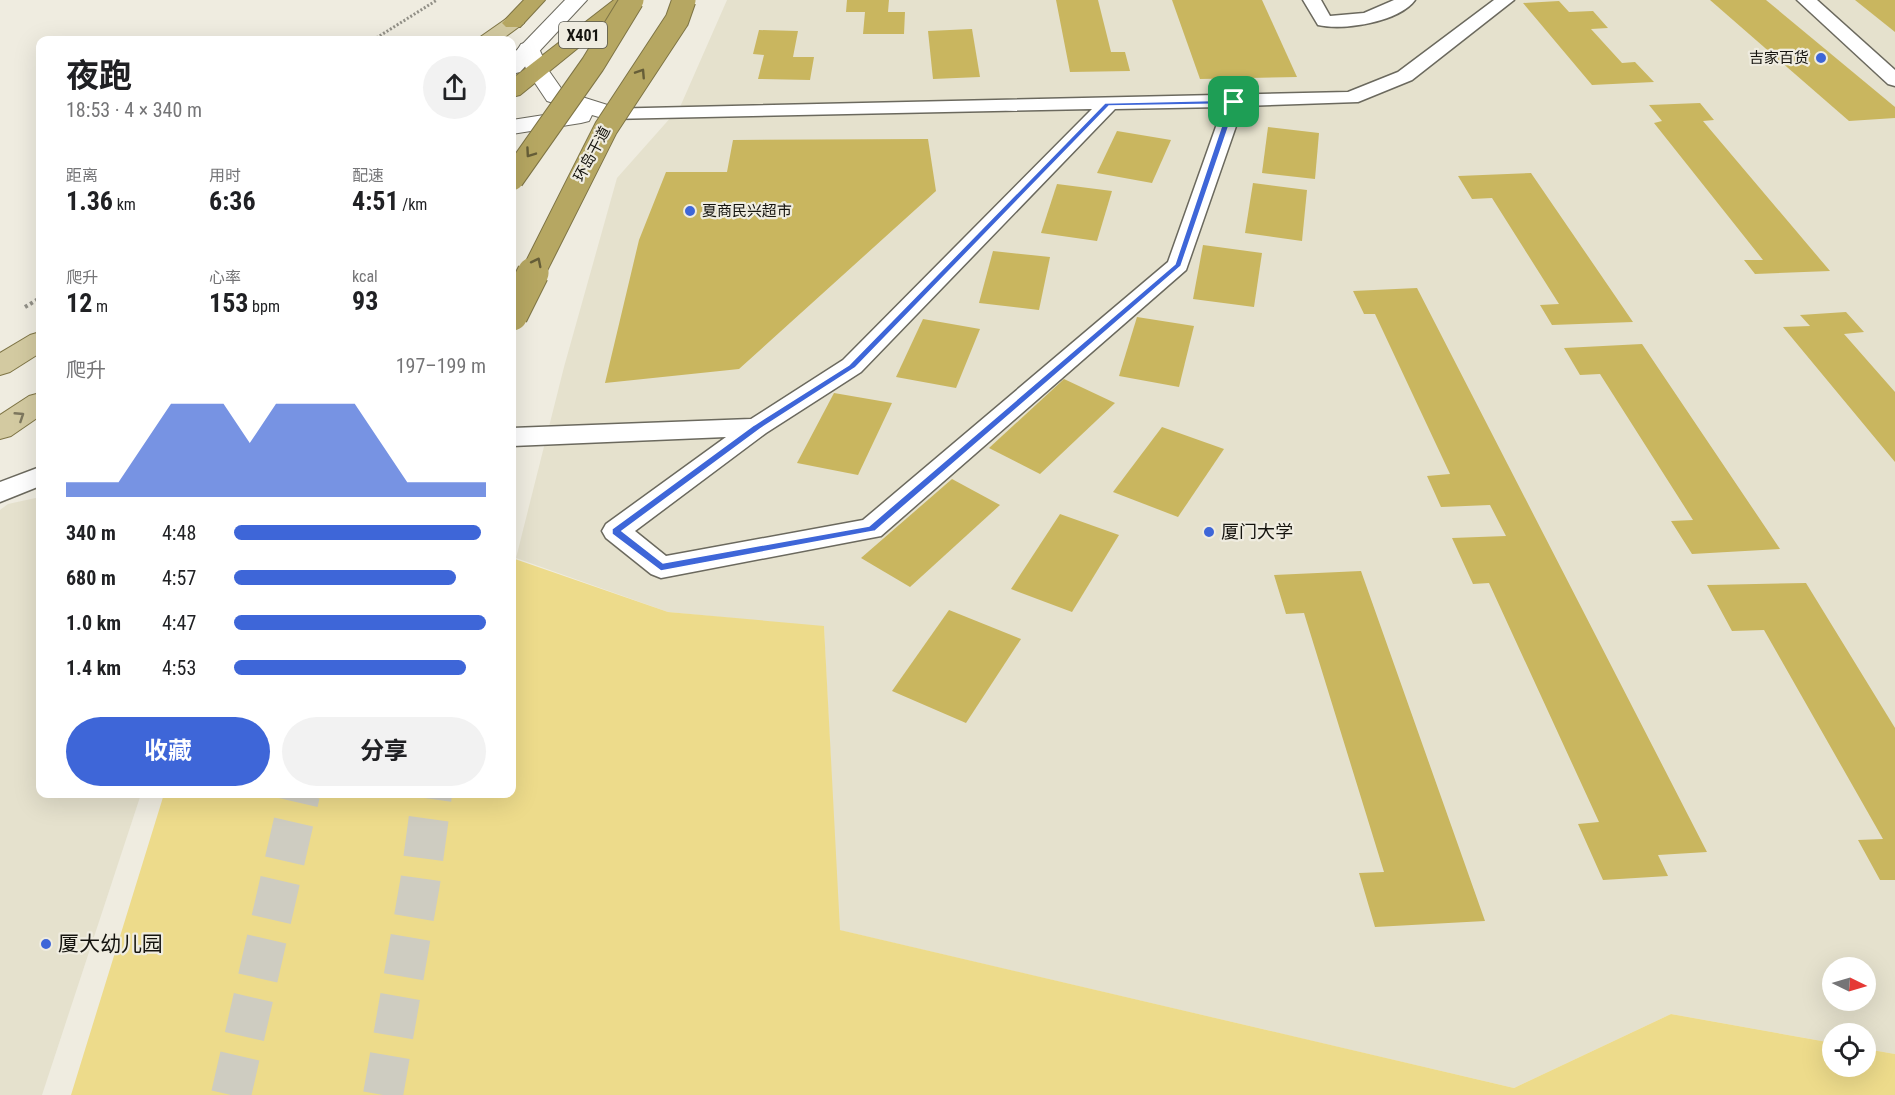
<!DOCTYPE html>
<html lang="zh">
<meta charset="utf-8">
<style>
body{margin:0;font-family:"Roboto Condensed","Noto Sans SC",sans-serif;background:#f2f2f2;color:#202124;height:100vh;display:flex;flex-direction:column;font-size:22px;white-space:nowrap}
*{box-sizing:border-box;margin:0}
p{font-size:20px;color:#757577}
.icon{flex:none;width:33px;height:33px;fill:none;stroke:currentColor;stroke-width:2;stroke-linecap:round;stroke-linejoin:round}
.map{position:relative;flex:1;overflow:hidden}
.side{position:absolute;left:36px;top:36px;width:480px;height:762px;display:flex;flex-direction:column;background:#fff;border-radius:12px;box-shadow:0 6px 24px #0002}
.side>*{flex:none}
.needle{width:39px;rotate:95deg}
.buttons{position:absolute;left:1822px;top:957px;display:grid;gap:12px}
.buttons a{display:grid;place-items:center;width:54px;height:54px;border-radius:50%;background:#fff;box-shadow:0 6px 24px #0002;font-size:30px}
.pin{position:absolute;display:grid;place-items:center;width:51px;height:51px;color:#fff;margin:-26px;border-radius:12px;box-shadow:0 3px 9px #0006}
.round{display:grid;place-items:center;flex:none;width:63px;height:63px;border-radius:32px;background:#f2f2f2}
.overview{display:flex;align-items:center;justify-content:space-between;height:102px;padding:0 30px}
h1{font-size:33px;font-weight:700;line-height:45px}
.figures{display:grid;grid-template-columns:repeat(3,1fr);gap:9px;height:102px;padding:6px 30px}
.figures div{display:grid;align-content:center}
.figures b{font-size:26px;font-weight:700}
.figures small{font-size:16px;font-weight:400}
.figures p{font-size:16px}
.chart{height:168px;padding:12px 30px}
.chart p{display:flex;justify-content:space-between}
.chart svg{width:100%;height:108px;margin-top:6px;fill:#3e66d8;opacity:.7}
.action{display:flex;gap:12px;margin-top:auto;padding:12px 30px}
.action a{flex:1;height:69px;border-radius:36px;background:#3e66d8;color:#fff;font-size:24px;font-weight:700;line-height:69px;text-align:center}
.action a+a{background:#f2f2f2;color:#202124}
ul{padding:0 30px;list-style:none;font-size:20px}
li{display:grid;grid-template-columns:96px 72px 1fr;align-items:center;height:45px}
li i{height:15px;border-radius:8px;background:#3e66d8}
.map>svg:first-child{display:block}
</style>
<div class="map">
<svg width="1895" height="1095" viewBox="0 0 1895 1095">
<rect width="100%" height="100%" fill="#efece0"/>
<g fill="#e5e1cd" fill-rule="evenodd">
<path d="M727,0H1895V1054L1866,1049V1034H1833V1043L1671,1014L1514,1088L839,930L824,627L668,612L516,558L564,367L617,178L680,107ZM1833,968H1866V1000H1833Z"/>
<path d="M40,497V794H141L42,1095H0V510L8,504Z"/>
</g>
<path fill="#eddb8b" d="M512,558L668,612L824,626L840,930L1514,1088L1671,1014L1833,1043V1066H1866V1049L1895,1054V1095H71L164,794H512Z"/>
<g fill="#c9b65f">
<path d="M847,0H889L888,12H905L904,34H863L865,12H846Z"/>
<path d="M1056,0H1098L1111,52H1125L1130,71L1070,72Z"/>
<path d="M1172,0H1262L1297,77L1200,79Z"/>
<path d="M1710,0H1766L1895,107V118L1849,121Z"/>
<path d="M1855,0H1895V32Z"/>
<path d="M1559,1L1569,12L1593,11L1608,28L1591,29L1622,63L1635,62L1654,82L1592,85L1523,3Z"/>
<path d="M972,29L980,77L933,79L928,31Z"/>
<path d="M759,30L798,31L793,57H814L810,80L758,79L764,55L753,54Z"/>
<path d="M1700,103L1714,120L1703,121L1830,271L1755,274L1744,260H1763L1654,123L1662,121L1649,105Z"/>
<path d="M1268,127L1319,133L1315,179L1262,173Z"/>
<path d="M1117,131L1171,140L1152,183L1097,173Z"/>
<path d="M928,139L936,191L739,369L605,383L639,240L666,172H727L733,140Z"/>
<path d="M1531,173L1633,322L1552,325L1540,305L1559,304L1492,198L1472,199L1458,176Z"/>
<path d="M1253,183L1307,190L1302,241L1245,233Z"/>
<path d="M1057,184L1112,191L1097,241L1041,233Z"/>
<path d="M1203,245L1262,253L1254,307L1193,299Z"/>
<path d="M993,251L1050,257L1039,310L979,303Z"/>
<path d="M1417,288L1707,852L1658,855L1668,876L1603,880L1578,824L1599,822L1489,583L1473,584L1452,538L1506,536L1490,505L1441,507L1427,476L1450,474L1375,314H1364L1353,291Z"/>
<path d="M1846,312L1864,332L1844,334L1895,392V462L1783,327L1810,326L1800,315Z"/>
<path d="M1137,317L1194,326L1179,387L1119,376Z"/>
<path d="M923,319L980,329L956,388L896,377Z"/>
<path d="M1642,344L1780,549L1692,554L1671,521L1693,520L1600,374L1580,375L1564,348Z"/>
<path d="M1064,379L1115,403L1040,474L989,448Z"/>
<path d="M834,393L892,403L858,475L797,463Z"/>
<path d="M1162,427L1224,449L1178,517L1113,492Z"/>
<path d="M952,479L1000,505L910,587L861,558Z"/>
<path d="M1060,514L1119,535L1072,612L1011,589Z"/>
<path d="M1361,571L1485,921L1375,927L1359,873L1384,872L1304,613L1286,614L1274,575Z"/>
<path d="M1806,583L1895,728V880H1880L1858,840L1883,839L1764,630L1732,631L1707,585Z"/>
<path d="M949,610L1021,639L966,723L892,691Z"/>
</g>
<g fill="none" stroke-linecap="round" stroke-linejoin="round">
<g stroke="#ceccc1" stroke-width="40" stroke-dasharray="40 20" stroke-linecap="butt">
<path d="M231,1095L300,794"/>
<path d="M383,1095L420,883L432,794"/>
</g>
<g stroke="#6b695e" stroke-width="3">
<g id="lane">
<path d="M1303,0H1321L1330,16L1364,13L1394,0H1415C1399,22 1343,31 1318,25Z"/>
<path d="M1494,0H1514L1412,80L1358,102L1243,106L1186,270L881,536L661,578L651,574L606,538L602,531L606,524L726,437L512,446V428L751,419L843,360L1092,109L609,119L602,117L599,113L602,109L1348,92L1398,72ZM1223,107L1168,262L863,520L666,556L635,531L766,433L861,372L1115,109Z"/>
<path d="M1797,0H1817L1895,70V86L1888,84Z"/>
<path d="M40,467V486L0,502V482Z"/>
</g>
</g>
<g stroke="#6b695e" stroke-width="2">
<path id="street" d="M529,42L537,44L549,71L563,91L617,108L621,113L617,118L609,120L592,115L589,121L581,123L512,134V120L576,110L547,101L527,71L518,49L521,44Z"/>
</g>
<g stroke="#6b695e" stroke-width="2">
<path id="secondary" d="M565,0H587L520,72L512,74V55Z"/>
</g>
<g stroke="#7e7445" stroke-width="2">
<g id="primary">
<path d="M513,17L520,19L524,23L501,40H476L506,19Z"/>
<path d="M40,332V353L10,372L0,375V353L30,335Z"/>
<path d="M40,393V416L11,436L0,439V415L29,396Z"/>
</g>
</g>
<g stroke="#7e7445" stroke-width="2">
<g id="highway">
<path d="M524,0H545L520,27H506L502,23Z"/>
<path d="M614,0H637L520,95L512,97V79Z"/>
</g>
</g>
<path stroke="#929087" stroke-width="3" stroke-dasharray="2 2" stroke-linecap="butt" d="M373,40L437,0"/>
<path stroke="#929087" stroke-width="4" stroke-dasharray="3 3" stroke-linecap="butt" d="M25,307L40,298"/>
<use href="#lane" fill="#fff" fill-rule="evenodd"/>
<use href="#street" fill="#fff" fill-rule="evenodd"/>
<use href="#secondary" fill="#fff" fill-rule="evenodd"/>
<use href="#primary" fill="#d3caa1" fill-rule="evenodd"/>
<use href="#highway" fill="#b6a762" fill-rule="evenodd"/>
<g stroke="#7e7445" stroke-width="25" stroke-linecap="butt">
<g id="highway-bridge-far1">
<path d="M512,179L593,64L632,0"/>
<path d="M532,275L606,128L677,20L684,0"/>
</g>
</g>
<g stroke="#7e7445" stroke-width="33" stroke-linecap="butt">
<path id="highway-bridge" d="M512,315L533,273"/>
</g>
<use href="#highway-bridge-far1" stroke="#b6a762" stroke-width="23"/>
<use href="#highway-bridge" stroke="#b6a762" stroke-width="31"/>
</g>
<defs><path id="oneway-chevron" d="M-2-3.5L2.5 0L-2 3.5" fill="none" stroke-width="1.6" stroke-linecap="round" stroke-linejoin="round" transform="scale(1.5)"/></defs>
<g stroke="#665e38">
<use href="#oneway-chevron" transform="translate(641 73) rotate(-57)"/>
<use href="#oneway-chevron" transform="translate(530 153) rotate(125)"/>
<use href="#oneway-chevron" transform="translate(537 262) rotate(-63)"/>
</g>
<use stroke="#7e785f" href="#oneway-chevron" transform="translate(20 416) rotate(-33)"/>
<path fill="#3e66d8" stroke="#fff" stroke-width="1.5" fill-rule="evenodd" d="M1234,100L1237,102L1181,266L875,531L661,571L612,534V529L754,425L849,365L1105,103ZM1229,104L1175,264L869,526L663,563L622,531L760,429L855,368L1109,106Z"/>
<g fill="#3e66d8" stroke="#efece0" stroke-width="2">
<circle cx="1821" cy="58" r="6"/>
<circle cx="690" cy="211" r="6"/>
<circle cx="1209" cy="532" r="6"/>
<circle cx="46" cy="944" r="6"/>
</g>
<g text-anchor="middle" stroke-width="4.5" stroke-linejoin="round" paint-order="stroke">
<g font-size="15" fill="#15140f" stroke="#efece0" text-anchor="end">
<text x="1809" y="63">吉家百货</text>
<text x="702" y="216" text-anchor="start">夏商民兴超市</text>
</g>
<g font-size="15" fill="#15140f" stroke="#efece0">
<text transform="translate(592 154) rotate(-62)" y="5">环岛干道</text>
</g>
<rect fill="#efece0" stroke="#56554e" stroke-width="1.5" x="559" y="22" width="48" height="26" rx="4.5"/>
<g font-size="16" font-weight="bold" fill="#15140f">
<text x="583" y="41">X401</text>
</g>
<g font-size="18" fill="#15140f" stroke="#efece0" text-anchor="start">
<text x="1221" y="538">厦门大学</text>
</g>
<g font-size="21" fill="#15140f" stroke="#efece0" text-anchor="start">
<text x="58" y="951">厦大幼儿园</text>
</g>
</g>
</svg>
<div class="buttons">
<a><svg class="needle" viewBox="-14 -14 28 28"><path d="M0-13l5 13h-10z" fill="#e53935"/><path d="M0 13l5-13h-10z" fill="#757577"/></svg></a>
<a><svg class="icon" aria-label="locate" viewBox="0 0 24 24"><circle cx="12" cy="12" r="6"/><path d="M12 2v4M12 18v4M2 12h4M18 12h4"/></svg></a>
</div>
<div class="pin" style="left:1234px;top:102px;background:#1e9e55"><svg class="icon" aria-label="arrive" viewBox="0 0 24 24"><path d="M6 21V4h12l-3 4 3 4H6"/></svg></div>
<section class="side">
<div class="overview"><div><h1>夜跑</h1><p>18:53 · 4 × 340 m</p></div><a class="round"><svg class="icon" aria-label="share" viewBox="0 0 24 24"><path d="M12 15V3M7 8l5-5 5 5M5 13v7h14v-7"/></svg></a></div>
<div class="figures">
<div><p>距离</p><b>1.36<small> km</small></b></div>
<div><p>用时</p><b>6:36</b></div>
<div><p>配速</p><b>4:51<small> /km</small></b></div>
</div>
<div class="figures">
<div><p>爬升</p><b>12<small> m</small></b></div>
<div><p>心率</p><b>153<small> bpm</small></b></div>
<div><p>kcal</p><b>93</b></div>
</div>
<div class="chart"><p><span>爬升</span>197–199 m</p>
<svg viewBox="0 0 160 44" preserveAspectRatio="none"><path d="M0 44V38L10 38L20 38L30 22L40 6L50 6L60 6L70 22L80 6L90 6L100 6L110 6L120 22L130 38L140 38L150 38L160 38V44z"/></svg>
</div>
<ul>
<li><b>340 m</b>4:48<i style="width:98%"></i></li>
<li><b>680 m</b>4:57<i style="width:88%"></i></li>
<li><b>1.0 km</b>4:47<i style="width:100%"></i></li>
<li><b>1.4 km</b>4:53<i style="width:92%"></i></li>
</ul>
<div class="action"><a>收藏</a><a>分享</a></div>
</section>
</div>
